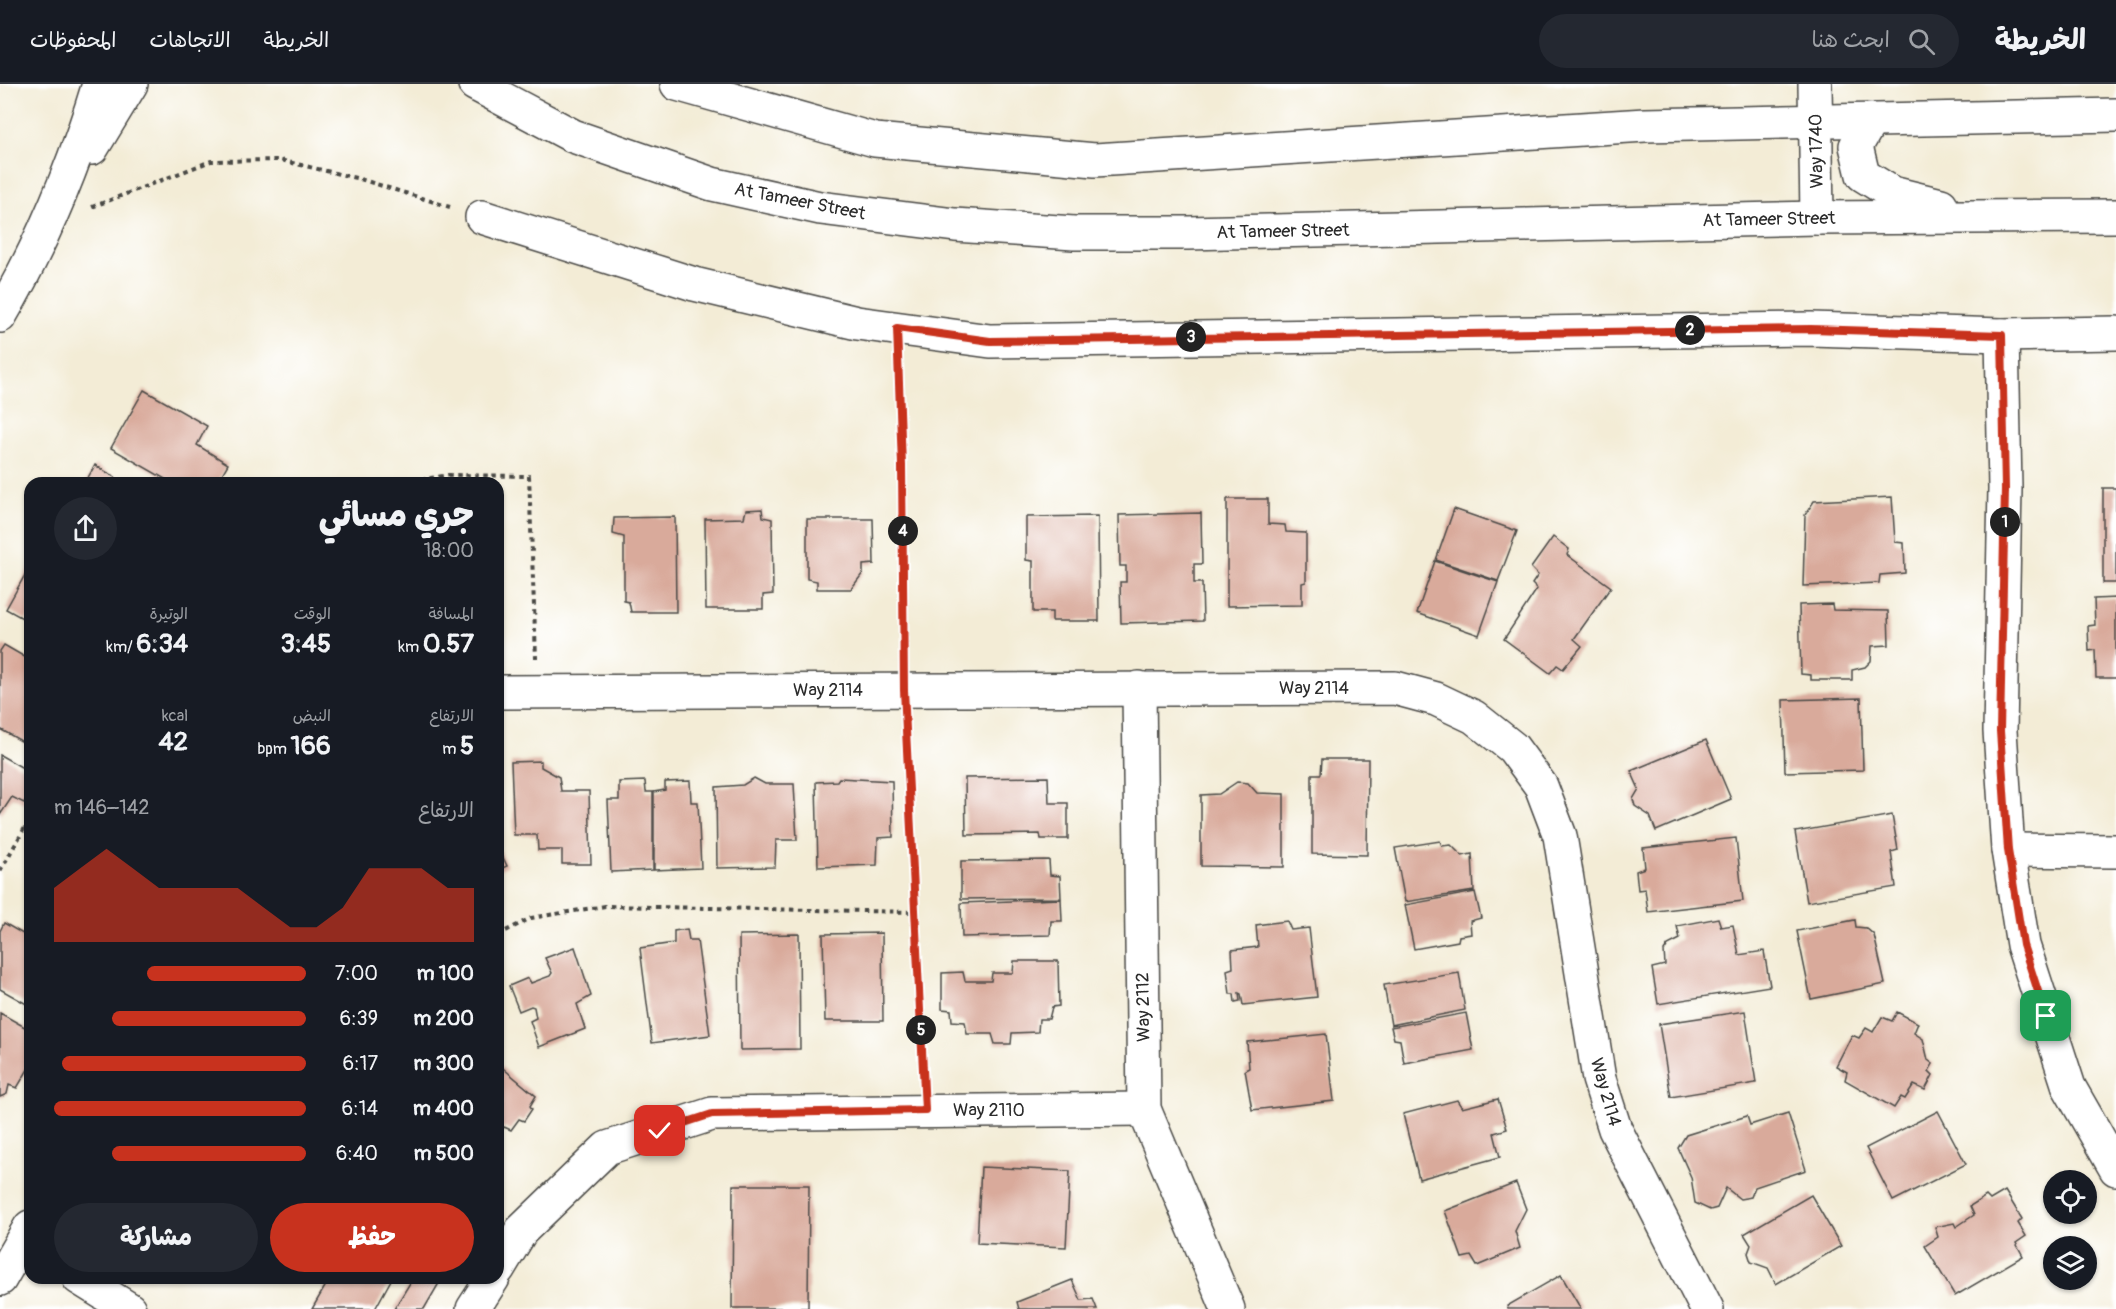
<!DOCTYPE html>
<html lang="ar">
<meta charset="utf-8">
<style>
body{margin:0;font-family:Pangolin,"Playpen Sans Arabic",sans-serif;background:#242831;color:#f1f3f6;direction:rtl;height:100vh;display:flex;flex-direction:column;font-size:22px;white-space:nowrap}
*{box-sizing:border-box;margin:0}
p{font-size:20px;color:#9ea1a6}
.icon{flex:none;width:33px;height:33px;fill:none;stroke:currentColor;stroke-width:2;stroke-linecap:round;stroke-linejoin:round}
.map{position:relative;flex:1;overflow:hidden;direction:ltr}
.drawer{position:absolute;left:24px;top:393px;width:480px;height:807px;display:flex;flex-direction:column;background:#171b24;border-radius:18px;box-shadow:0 2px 4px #0004;direction:rtl}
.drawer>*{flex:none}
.fabs{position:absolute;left:2043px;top:1086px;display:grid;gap:12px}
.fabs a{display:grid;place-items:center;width:54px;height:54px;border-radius:50%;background:#171b24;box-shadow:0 2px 4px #0004;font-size:30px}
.pin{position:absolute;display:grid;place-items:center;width:51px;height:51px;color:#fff;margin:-26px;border-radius:12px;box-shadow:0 3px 9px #0006}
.km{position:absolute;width:30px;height:30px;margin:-15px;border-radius:50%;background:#222;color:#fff;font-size:16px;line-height:30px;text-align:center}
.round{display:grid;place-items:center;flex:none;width:63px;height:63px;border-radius:32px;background:#242831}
.headline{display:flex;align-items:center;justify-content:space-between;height:102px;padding:0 30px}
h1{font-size:33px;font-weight:800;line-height:45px}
.metrics{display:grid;grid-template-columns:repeat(3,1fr);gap:9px;height:102px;padding:6px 30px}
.metrics div{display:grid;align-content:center}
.metrics b{font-size:26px;font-weight:800}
.metrics small{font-size:16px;font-weight:400}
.metrics p{font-size:16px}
.chart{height:168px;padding:12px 30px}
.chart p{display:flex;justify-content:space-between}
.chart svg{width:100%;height:108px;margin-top:6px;fill:#c8321e;opacity:.7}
.action{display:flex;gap:12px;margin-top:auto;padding:12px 30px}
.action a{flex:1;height:69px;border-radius:36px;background:#c8321e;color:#fff;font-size:24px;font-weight:800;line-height:69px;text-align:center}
.action a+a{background:#242831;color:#f1f3f6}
ul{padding:0 30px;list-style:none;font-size:20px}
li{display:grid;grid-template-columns:96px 72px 1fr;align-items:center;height:45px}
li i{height:15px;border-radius:8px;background:#c8321e}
header{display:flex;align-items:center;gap:36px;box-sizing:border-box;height:84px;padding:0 30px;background:#171b24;border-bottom:2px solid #363941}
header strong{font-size:28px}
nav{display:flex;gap:33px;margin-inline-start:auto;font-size:21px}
.search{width:420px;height:54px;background:#242831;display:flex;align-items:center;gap:15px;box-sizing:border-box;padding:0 21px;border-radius:33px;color:#9ea1a6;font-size:22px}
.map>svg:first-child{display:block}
</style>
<header>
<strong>الخريطة</strong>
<div class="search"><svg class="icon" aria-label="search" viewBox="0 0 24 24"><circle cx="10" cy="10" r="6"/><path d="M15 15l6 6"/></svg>ابحث هنا</div>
<nav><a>الخريطة</a><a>الاتجاهات</a><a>المحفوظات</a></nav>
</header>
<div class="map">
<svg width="2116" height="1225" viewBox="0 0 2116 1225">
<rect width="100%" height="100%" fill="#fff"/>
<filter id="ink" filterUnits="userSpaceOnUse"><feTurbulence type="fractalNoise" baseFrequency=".0167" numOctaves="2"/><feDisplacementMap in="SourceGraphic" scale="12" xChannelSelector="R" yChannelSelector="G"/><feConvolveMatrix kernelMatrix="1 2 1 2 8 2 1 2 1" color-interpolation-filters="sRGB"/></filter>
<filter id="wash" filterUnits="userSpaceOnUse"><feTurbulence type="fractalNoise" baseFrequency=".008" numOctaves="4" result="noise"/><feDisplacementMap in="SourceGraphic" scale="24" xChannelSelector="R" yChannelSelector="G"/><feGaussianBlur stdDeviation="1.35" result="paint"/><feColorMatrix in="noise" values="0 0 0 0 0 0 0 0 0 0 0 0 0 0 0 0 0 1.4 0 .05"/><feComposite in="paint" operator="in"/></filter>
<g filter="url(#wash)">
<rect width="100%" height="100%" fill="#f3ecd6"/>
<g id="blocks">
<g fill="#d9aa9b">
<path d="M144,306L207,342L197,361L228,380L217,399H172L111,364Z"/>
<path d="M95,381L124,399H85Z"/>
<rect x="2103" y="404" width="13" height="95"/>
<path d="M1892,413L1895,458L1904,459L1905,489L1880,491L1879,499L1803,502L1805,431L1814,417Z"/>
<path d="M1227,415H1268V440L1285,441L1286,448L1306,449V498L1302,499V521L1227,522Z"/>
<path d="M762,425L763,433L772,435L773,510L763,511V525H706L705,435L744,434L746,426Z"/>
<path d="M1454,425L1517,447L1498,497L1436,476Z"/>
<path d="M1201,429L1202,480H1194V499H1202L1203,537L1121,539L1120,498H1126V482H1120L1119,431Z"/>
<path d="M1098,432L1099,537H1052V528H1033V477L1026,476V433Z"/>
<path d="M675,433L676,528H631L629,518L624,517V453L613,450L614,434Z"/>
<path d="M807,435H873L874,480L863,481V489L851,505H817V497L807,495Z"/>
<path d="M1553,453L1569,465L1567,471L1611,503L1574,555L1582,562L1563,585L1557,581L1550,589L1504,555L1537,505L1532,500L1538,491L1531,484Z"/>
<path d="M1435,477L1498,498L1479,551L1417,529Z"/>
<path d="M30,482V531L26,536L6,525Z"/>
<path d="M2116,514V594H2096L2095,566L2089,567L2088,542L2095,541L2094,515Z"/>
<path d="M1832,520L1833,526L1888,527L1889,561L1872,562L1871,577L1865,583L1852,586V596H1811V591L1801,590L1799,521Z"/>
<path d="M4,561L30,576V658L28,661L0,645V567Z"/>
<path d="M1861,614L1863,686L1785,688L1783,616Z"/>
<path d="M1706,656L1731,715L1656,747L1650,732L1635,722L1633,715L1639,705L1631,687Z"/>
<path d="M0,671L30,688V708L24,719L12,713L0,731Z"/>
<path d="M1322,675H1368L1367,771L1312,770V690H1321Z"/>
<path d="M541,677V683L559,693L561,707H589L591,780H562V766H538L537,751H514L511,678Z"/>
<path d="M1048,693L1049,719H1068V755H1041L1040,750L966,751L965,694Z"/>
<path d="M754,694L765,700H794L797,756H776L775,783L717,784L716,703L743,701Z"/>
<path d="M839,694L892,697L893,753L878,754L877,781L818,783L816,698L837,697Z"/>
<path d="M645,697L646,708H653V786L611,788L608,716H619V698Z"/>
<path d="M690,697L691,718H698L701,784L654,786V708L665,706V698Z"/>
<path d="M1237,698L1248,699L1257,709L1284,710V783L1201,782V711L1219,710Z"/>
<path d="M1892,731L1898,766L1891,768L1896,803L1807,818L1795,748Z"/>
<path d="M1736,754L1743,817L1648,828L1645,805L1638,806L1636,787L1645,784L1643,764Z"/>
<path d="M1440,757L1442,762L1451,761L1462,772L1472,770L1474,807L1405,818L1395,764Z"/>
<path d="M498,763L507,782L498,786Z"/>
<path d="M1049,776L1050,791L1060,792L1061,814L961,815V777Z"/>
<path d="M1475,808L1481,834L1470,837L1471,850L1459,852L1458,857L1414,865L1405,821Z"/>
<path d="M1061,815L1062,837H1051L1050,851L962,853L961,819Z"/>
<path d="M1718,834L1721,843L1733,841L1739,871L1764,867L1770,902L1658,920L1652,884L1665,881L1664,867L1668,861L1680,855L1677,842Z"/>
<path d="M1855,836L1856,843L1866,844L1874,851L1885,900L1811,915L1797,847Z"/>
<path d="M1287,837L1291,846L1309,844L1317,913L1243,921L1241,910L1239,909L1240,917L1235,918L1234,910H1230L1227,886L1233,884L1232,866L1258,863L1256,841Z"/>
<path d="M4,839L28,853L30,850V922L0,905V847Z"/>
<path d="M687,845L689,856H697L710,951L652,959L640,864L674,859V847Z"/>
<path d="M882,849L883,937H825L823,850Z"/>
<path d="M799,850L800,965L740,966L739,851Z"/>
<path d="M575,863L591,912L577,920L585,945L539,963L530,937L536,934L534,923L531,922L519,927L509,902L528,894L531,899L550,892L552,889L545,874Z"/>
<path d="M1014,877H1058L1059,922L1052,923L1049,935H1039L1038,948L1012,949L1011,960H995L992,950H967L965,938L952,937L951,926L942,925V889L963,888L965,897H991L992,889H1013Z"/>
<path d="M1459,889L1465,926L1391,941L1384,901Z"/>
<path d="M1745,927L1756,999L1671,1013L1659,940Z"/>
<path d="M1897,928L1918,939L1914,949L1923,955L1928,976L1933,980L1929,987L1933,991L1925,1006L1914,1001L1905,1015L1901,1013L1894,1024L1845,996L1847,988L1836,982L1852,951L1859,954L1866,944L1873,948L1882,933L1892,937Z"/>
<path d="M0,929L30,946V982L17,1004L9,1001L7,1010L0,1013Z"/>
<path d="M1466,929L1473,966L1404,979L1400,956L1394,955L1391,943Z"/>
<path d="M1326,950L1334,1017L1252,1026L1245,986L1249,984L1247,958Z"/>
<path d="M498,980L536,1012L530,1022L532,1025L524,1037L519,1035L511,1046L504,1043L498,1051Z"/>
<path d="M1498,1015L1507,1045L1494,1049L1500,1073L1419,1095L1403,1030L1457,1016L1462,1024Z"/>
<path d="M1938,1027L1966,1080L1893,1117L1866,1064Z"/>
<path d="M1788,1029L1806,1086L1755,1103L1751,1113L1740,1115L1726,1104L1717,1124L1710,1126L1695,1119L1691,1093L1678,1064L1686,1051L1747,1032L1750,1041Z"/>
<path d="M981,1083L1070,1087L1066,1163L977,1159Z"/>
<path d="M1516,1099L1526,1125L1515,1147L1520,1164L1477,1182L1471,1172L1462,1174L1445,1127Z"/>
<path d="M733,1101H809L808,1224H732Z"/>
<path d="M2005,1107L2022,1135L2018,1139L2026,1152L2016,1159L2023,1172L1955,1212L1925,1162L1938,1153L1935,1143L1954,1139L1956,1143L1974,1131L1970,1122L1986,1112L1990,1116Z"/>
<path d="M1811,1111L1841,1162L1776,1200L1768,1184L1751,1178L1748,1169L1751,1161L1744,1150Z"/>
<path d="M1561,1191L1581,1225H1508L1507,1222Z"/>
<path d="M330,1194H392L375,1225H312Z"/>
<path d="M413,1194H442L424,1225H394Z"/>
<path d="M1072,1196L1081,1216L1093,1215L1097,1225H1019L1017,1218Z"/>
</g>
</g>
</g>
<g filter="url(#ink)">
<use href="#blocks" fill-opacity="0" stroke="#494845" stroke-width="1.5"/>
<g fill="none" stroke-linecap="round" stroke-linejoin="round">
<g stroke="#494845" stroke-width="36">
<g id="minor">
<path d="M677,0L875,56L1095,76L1645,41L2116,31"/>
<path d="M1815,0L1817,134"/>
<path d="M92,64L131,0"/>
<path d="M482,133L694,200L857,239L990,257L1811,245L2002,251L2116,249"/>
<path d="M0,232C42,160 75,80 99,0"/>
<path d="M2002,251L2005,405L2000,647L2008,766L2023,861L2069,1003L2116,1085"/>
<path d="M1139,604L1144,1025L1228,1225"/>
<path d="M498,608L1395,604L1436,615L1474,633L1513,664L1541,702L1560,752L1599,995L1615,1045L1707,1225"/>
<path d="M2008,766L2116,767"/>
<path d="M498,1185L521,1147L607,1064L712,1030L1144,1025"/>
<path d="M79,1194L129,1225"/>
<path d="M0,1195L30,1143"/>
<path d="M473,1225L493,1194"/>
</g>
</g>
<g stroke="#494845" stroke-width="36">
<g id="major">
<path d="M475,0L573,52L712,100L820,124L955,141L1074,149H1188L1817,134L2116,132"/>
<path d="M1871,36L1856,62L1863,91L1892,109L1941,121"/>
</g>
</g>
<g stroke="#494845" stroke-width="4" stroke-dasharray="4.5 4.5" stroke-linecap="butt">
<path d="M92,123L211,77L280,76L360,95L450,123"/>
<path d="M898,278L902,382L904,573"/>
<path d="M403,399L448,391L529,392L536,574"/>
<path d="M906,637L924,996"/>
<path d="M0,787L30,735"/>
<path d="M498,851L531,834L605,822L916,828"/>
</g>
<use href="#minor" stroke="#fff" stroke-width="33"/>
<use href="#major" stroke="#fff" stroke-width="33"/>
</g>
</g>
<g fill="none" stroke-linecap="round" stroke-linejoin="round" filter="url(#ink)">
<g stroke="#fff" stroke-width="12">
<path id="route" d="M660,1047L712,1030L925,1026L904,606L902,382L897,244L990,257L1811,245L2002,251L2005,405L2000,647L2008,766L2023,861L2046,932"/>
</g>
<use href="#route" stroke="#c8321e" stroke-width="8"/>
</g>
<g text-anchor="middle" stroke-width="6" stroke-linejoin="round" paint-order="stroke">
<g font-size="18" fill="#2b2b2b" stroke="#fff">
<text transform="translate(1816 67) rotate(-91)" y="6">Way 1740</text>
<text transform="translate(800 117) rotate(11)" y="6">At Tameer Street</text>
<text transform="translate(1769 135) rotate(-1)" y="6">At Tameer Street</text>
<text transform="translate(1283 147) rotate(-1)" y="6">At Tameer Street</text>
<text x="1314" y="610">Way 2114</text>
<text x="828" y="612">Way 2114</text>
<text transform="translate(1143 923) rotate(-91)" y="6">Way 2112</text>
<text transform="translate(1606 1008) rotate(74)" y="6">Way 2114</text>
<text x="989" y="1032">Way 2110</text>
</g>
</g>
</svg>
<div class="fabs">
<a><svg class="icon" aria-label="locate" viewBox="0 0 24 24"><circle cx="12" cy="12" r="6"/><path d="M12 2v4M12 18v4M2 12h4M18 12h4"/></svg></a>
<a><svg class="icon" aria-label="layers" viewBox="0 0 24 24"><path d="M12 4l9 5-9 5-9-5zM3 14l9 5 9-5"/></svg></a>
</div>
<div class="pin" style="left:2046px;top:932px;background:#1e9e55"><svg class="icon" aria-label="arrive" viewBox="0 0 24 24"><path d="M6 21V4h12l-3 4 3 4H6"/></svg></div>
<div class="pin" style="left:660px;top:1047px;background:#d93025"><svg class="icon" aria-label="check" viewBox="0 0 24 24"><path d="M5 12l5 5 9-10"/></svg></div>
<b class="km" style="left:2005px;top:438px">1</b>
<b class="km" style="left:1690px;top:246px">2</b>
<b class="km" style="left:1191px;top:253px">3</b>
<b class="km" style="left:903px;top:447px">4</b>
<b class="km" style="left:921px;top:946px">5</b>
<section class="drawer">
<div class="headline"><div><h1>جري مسائي</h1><p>18:00</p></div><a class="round"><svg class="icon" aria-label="share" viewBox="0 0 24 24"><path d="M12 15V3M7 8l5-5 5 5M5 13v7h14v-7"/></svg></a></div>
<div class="metrics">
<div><p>المسافة</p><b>0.57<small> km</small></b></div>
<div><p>الوقت</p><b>3:45</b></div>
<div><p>الوتيرة</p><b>6:34<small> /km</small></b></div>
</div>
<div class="metrics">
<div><p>الارتفاع</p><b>5<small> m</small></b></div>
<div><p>النبض</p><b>166<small> bpm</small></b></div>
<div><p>kcal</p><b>42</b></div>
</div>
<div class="chart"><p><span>الارتفاع</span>142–146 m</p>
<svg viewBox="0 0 160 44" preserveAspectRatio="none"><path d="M0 44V22L10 14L20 6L30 14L40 22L50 22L60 22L70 22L80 30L90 38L100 38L110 30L120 14L130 14L140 14L150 22L160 22V44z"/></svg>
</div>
<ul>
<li><b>100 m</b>7:00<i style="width:63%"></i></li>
<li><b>200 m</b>6:39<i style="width:77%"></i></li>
<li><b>300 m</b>6:17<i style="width:97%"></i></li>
<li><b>400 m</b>6:14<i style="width:100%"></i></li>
<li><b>500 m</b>6:40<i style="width:77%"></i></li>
</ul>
<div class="action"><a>حفظ</a><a>مشاركة</a></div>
</section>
</div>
